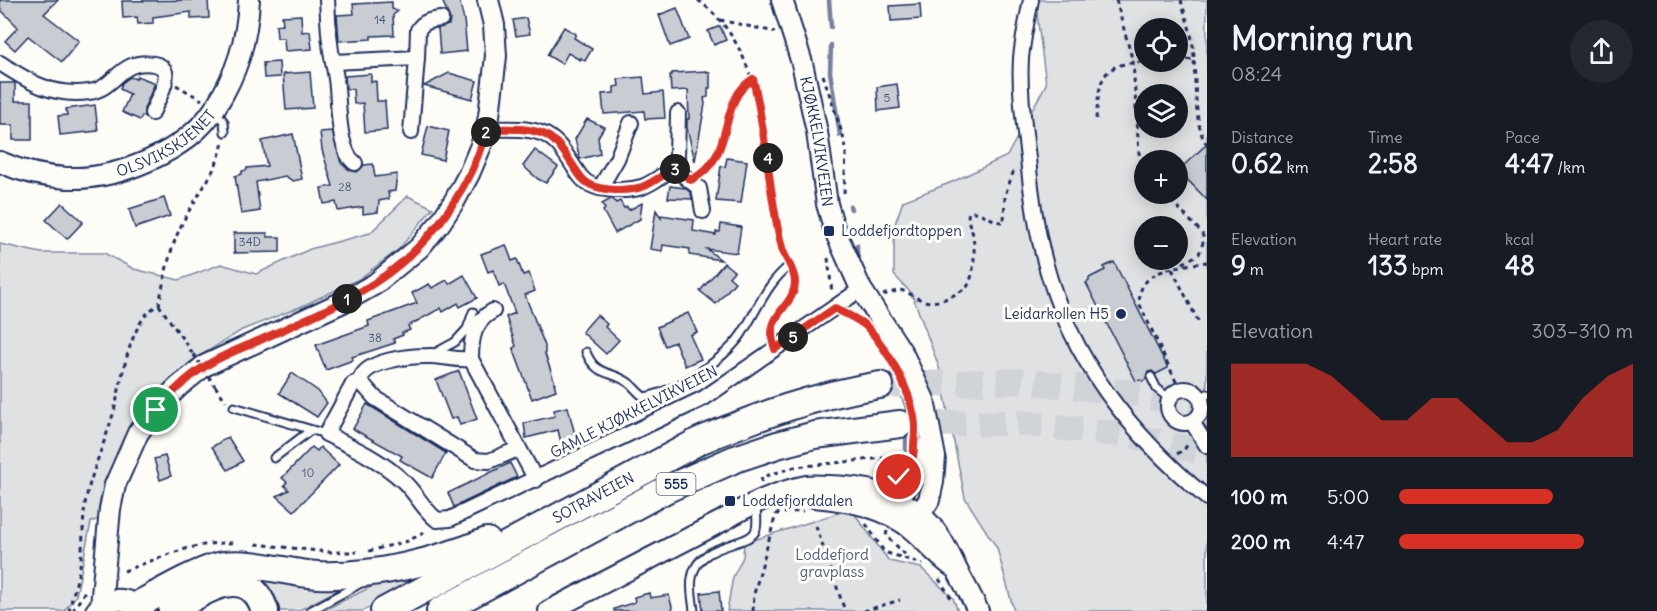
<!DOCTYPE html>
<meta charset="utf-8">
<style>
body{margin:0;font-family:Delius,sans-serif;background:#242831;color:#f1f3f6;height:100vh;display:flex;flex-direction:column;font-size:22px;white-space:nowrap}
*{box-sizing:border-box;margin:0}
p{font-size:20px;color:#9ea1a6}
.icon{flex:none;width:33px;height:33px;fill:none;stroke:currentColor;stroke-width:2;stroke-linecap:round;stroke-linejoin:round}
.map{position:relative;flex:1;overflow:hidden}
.sheet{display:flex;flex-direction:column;background:#171b24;width:450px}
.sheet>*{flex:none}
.tools{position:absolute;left:1134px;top:18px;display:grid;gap:12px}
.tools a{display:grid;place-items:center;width:54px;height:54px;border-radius:50%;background:#171b24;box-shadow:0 3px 15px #0003;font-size:30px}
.pin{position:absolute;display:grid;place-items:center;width:51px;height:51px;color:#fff;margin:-26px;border:3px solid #fff;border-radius:50%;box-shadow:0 2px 6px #0007}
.km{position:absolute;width:30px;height:30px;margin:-15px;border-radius:50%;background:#222;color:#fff;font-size:16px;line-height:30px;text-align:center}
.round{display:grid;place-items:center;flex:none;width:63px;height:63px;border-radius:32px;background:#242831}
.overview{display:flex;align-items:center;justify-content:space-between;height:102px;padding:0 24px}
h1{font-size:33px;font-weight:700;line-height:45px}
.stats{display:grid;grid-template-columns:repeat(3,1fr);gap:9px;height:102px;padding:6px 24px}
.stats div{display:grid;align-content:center}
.stats b{font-size:26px;font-weight:700}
.stats small{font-size:16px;font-weight:400}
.stats p{font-size:16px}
.chart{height:168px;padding:12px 24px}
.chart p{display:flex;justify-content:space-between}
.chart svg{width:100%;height:108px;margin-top:6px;fill:#d93025;opacity:.7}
ul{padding:0 24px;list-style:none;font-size:20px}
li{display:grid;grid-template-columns:96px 72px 1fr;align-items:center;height:45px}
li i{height:15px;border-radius:8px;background:#d93025}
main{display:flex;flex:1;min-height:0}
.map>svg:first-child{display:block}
</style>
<main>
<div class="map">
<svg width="1207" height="611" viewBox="0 0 1207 611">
<rect width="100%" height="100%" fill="#fdfcf7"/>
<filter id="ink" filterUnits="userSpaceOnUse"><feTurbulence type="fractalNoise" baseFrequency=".0167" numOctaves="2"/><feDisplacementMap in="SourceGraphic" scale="12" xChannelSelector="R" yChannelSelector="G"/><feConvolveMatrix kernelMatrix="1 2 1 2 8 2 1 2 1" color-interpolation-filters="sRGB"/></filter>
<g filter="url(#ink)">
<g fill="#e0e1e3" stroke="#7e88a0" stroke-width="1.5" fill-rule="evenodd">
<path d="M1035,0H1207V611H1014L997,548L965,498L939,367L912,294L894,275V227L903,201L952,182L1007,156L1046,84ZM1144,28H1178V62H1144ZM1144,94H1178V128H1144ZM1144,160H1178V194H1144ZM1144,226H1178V260H1144Z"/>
<path d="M408,196L433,208L399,249L359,279L300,307L242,330L190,362L150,400L127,434L103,517L91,522L76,596L64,611H0V244L41,253H104L134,269L179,280L221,264L256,274L310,249L370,233Z"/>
<path d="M851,509L889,561L921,568L953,598L958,611H727L733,577L743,557L744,543Z"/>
<path d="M462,556L363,611H322L391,577Z"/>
<path d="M243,571L352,582L298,611H279C279,589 259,581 243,571Z"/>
</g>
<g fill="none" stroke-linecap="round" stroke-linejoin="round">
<g stroke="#76819c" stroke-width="4.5">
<path d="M829,0L831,27"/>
<path d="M831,45L830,72L840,135"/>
<path d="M850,206L851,209"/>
<path d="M857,245V260"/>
<path d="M879,332L907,408V417"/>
<path d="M906,468V429"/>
</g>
</g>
<g fill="#c9ccd3" stroke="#1b2f5e" stroke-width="1.5">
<path d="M0,0H58L44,14L79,41L62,62L28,36L15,50L5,41L18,27L0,9Z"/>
<path d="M208,0L209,18L191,19V12L153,17V23L138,24L137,17L123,18L122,1Z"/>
<path d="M442,0H459L464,20L467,51L440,54L438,28L449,25L450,19Z"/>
<path d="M392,2V9L398,11L393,15L394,35L371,36V39L339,41L337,15L354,14L353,4Z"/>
<path d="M920,4L921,19L891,21L890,6Z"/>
<path d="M677,8L689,39L670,46L659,15Z"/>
<path d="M301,15L302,32L310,31L312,49L285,51L284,38H277L276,25L283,24L282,16Z"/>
<path d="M526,18L530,34L516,36L513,20Z"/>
<path d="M720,26L726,40L714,45L708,31Z"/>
<path d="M564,27L576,34L574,38L592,49L585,61L581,58L580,60L568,53L562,64L547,55Z"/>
<path d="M279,62L280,77L264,78L263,63Z"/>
<path d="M707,71V73H710V88H708V97L704,98L705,104L695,161L687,128V119H689L688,90L671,91L670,75H672V73Z"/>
<path d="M310,72L313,108L286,110L283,74Z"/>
<path d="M449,73L477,81L472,99L424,86Z"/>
<path d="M371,74V82L376,81L377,101H385L387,130L365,132L363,103L354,104L353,89H346L345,76Z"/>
<path d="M137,76L155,83L144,109V117L142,116L140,120L122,112L130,94L120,89L122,83L130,77L136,79Z"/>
<path d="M643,77L645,94L663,92L665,118L645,119L644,111L604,114L602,94L614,93V87L619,86L618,79Z"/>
<path d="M0,83H15V101H32V140H13V125H0Z"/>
<path d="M897,84L900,108L878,111L877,87Z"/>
<path d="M95,105L98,131L60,135L58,116L67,115L66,109Z"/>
<path d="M587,119L604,127L598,137L600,154L580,159L575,139Z"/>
<path d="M428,126L449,131L443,160L421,155Z"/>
<path d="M332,131L341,163L349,170L357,172L364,165L373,164L375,177L397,174L395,191L388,192L389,199L379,201L378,212L363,214V207L338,211L336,202L324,204L321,188L333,186L322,150L320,132Z"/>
<path d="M293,134L302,179L293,181L285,176L256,182L260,211L241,214L235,176L242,174V171L247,170V168L267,166L262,141Z"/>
<path d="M1207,144V200L1182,174L1185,171L1182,167Z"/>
<path d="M535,150L558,167L546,183L538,179L523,166Z"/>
<path d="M727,158L747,161L741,203L716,201L721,166L725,167Z"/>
<path d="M670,186L685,188L691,193L692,199L668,198Z"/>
<path d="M164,198L170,216L135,228L129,209Z"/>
<path d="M611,199H613L616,203L620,201L624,208L627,207L629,210L642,203L640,219L615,233L603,211L605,209L602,204Z"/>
<path d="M62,203L83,222L67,239L46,220Z"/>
<path d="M656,210L661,218V215L694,220L693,231L716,235V232H720L721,224L741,227L737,253L707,249L721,260L689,255L690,249L663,245L662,251L650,249Z"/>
<path d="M234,233H267L268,237H280V252L234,253Z"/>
<path d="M506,245L512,261L517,259L523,275L529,273L535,291L525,295L545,346V354L555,383H554L556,390L532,399L513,348L516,346L506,317L515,313L504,284L499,286L493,270L488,272L481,254Z"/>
<path d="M1114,262L1168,368L1156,374L1152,371L1148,372L1146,379L1141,382L1140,380L1136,381L1086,283L1089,281V278L1105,270L1104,267Z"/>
<path d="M724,263L734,271L729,277L735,282L716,304L700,291Z"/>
<path d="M464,275L477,298L460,307L458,303L443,312L441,308L408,326L410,330L402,333L403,335L393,339L395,343L352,357L353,360L326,370L316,345L369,326L368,321L417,303L412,293L429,284L432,288L447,280L449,284Z"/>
<path d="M688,313L697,332L690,335L701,359L685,366L675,342L665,346L657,327Z"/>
<path d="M597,315L607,324L605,327L619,340L606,354L582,332Z"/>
<path d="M459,371L477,419L460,425L457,417L451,419L436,380Z"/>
<path d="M292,373L318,391L327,403L317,417L279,393Z"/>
<path d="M367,404L446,453L432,478L400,460L402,456L353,429Z"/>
<path d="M568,407L578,447L563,451L558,430L526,438L524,423L555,416L554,410Z"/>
<path d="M228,437L243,461L228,470L212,447Z"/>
<path d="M312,447L317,451L320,447L339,465L294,511L277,496L289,490L284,485L287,482L282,478Z"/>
<path d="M165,456L171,476L160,480L154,459Z"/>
<path d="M510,463L517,477L454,507L448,493Z"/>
<path d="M719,591L721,611H703L701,593Z"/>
<path d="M649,593L650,598L669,595L673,611H614V609L635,602L634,597Z"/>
</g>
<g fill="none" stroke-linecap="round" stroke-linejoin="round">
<g stroke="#d0d3d8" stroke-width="26" stroke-dasharray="26 13" stroke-linecap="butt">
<path d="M880,385L1021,381L1139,394L1207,410"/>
<path d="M900,424L1022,423L1128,435L1207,453"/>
</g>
<g stroke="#1b2f5e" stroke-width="11">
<g id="service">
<path d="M216,111L224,122L225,132"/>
<path d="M586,352C596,377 611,370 629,383C634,387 638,393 644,397C674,392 723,361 741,335C757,311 766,284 789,266"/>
<path d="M433,354L455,342L467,329L473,312"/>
<path d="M1151,377L1157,389L1170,399"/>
<path d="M1200,398L1207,394"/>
<path d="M234,407L326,434"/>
<path d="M274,458L311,430"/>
<path d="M310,611L361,583"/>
<path d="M694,611C693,601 690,588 692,578C698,540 752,548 756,529C758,522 756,513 756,505"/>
</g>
</g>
<g stroke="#1b2f5e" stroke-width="18">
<g id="minor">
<path d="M327,0C328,14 328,28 330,42C331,57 336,72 337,88C339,107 338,151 355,163"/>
<path d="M1031,0C1027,19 1023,38 1021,58C1019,91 1024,125 1028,158C1031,193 1036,228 1045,262C1071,360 1130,434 1207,498"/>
<path d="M417,58L418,30C423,21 432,20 441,19"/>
<path d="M333,62L417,58L411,132"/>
<path d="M0,63C29,82 53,97 89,92C116,89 119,58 154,64C178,68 158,98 152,113"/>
<path d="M486,129C504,129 524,127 541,133C561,140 569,162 581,177C592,192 625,192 642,187C653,183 664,174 674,168L699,188L703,211"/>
<path d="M674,168L677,158L678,113"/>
<path d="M600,188L617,159L631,123"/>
<path d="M493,311C474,321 471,338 471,359L536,480"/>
<path d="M471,359C454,361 443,355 428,356C410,356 364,360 360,381L375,398L475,460L489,461L518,449"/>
<path d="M360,381L353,384L326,434C353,447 382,461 403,481C416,493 423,509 437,520L450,519L704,398L861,289"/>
<circle cx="1185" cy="406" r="17"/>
<path d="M1192,422L1207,446"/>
</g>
</g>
<g stroke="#1b2f5e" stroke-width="24">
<g id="secondary">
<path id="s1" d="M782,0L802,63L817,132L827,204L835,231L861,289L903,354L924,400L935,457L933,482L929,500L920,514"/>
<path id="s2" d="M0,162C20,171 45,177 67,178C117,180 187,152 215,108C237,73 247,41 249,0"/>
<path d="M814,497C849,500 887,507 914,531C927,543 938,556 952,566"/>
<path d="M898,513L901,495L921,465L931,440"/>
<path d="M101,606L110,509L115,485L138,433L156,409L178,387L204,366L345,301L375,284L419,248L440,223L455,200L469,174L485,136L489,116L496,56L494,25L488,0"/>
<path d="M96,611C109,596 128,596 141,611"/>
<path d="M549,611L722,521C748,505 776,492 806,486C814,485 822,486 829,486C862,487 893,492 919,514C938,529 947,549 957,570C964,584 972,597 978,611"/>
</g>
</g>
<g stroke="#1b2f5e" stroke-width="30">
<g id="motorway">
<path d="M136,606C156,595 202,568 223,565C254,561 287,573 318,575C374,577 435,562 487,541"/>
<path d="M172,611C202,592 248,559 265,611"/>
<path id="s3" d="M384,611L699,441C758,416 816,395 880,385"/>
<path d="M440,611L667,489L735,459L777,445L815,435L900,424"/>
</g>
</g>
<g stroke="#1b2f5e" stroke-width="3" stroke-dasharray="4.5 4.5" stroke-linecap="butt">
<path d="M698,0C751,40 759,101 768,162C773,191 777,220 782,249L786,259"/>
<path d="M1116,0L1133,62L1139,153L1144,171"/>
<path d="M1181,0C1185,15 1191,30 1193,46C1196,68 1193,130 1207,144"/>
<path d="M720,20L775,32"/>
<path d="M1178,60L1194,59"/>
<path d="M823,75L843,136L846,153L844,194"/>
<path d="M176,85L202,100"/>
<path d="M1096,119C1100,79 1099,63 1145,62"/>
<path d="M703,173C711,163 719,154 724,141C733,116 727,95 753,79"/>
<path d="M1165,194L1202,233L1204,240L1199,254L1180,265"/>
<path d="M828,258L832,293"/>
<path d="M1172,269L1200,325"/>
<path d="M883,295L900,290C908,292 914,297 922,300C936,306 956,295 967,287C975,275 975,250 973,235C971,226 966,221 969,212C982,210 992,223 1004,222L1005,195L1014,170H1017"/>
<path d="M159,305L193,354"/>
<path d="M848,315L863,324"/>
<path d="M771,334C773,312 799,297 794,275"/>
<path d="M215,386L226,401"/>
<path d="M1180,390L1140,305C1134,269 1181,266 1207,262"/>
<path d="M1177,454L1184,450L1189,442"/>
<path d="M881,459L887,464L891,475"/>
<path d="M761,482L762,477L795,467L893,457L896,459L898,470"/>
<path d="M866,524L883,550L887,553L923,564"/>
<path d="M816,526L845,611"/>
<path d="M887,531L886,536L903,552L908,559"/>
<path d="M256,544L328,552H357"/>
<path d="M369,551L408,541L427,531"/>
<path d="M124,571C160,558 195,541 234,543"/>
<path d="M939,579L953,601"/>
<path d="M69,611C73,593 79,576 81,558C84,536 82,515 87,494C94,466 106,439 114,411C122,383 129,317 159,305C164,279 169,252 180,228C193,199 218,173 223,141"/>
<path d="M73,611L85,591"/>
<path d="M753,611L754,594L776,514L803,511"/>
<path d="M864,611L900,600"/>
</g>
<use href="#service" stroke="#fdfcf7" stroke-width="7"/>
<use href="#minor" stroke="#fdfcf7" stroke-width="14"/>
<use href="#secondary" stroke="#fdfcf7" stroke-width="20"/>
<use href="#motorway" stroke="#fdfcf7" stroke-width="26"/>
<path stroke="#1b2f5e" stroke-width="3" stroke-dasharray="4.5 4.5" stroke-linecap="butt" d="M193,354L215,386"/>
</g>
</g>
<g fill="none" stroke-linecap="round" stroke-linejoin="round" filter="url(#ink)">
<g stroke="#fff" stroke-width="12">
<path id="route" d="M156,410C171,394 186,378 204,367C220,356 240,349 258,341C336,305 400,283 450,208C466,184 480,156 486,129C504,129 524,127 541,133C561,140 569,162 581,177C592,192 625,192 642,187C653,183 664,174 674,168L691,180C738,156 715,103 753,79C767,134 768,192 782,248C785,259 795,270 795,282C795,308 762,314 775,349L835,308C845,314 859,319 867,327C888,350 909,387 914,417C916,426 915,436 914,445C914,458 911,471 899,477"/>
</g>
<use href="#route" stroke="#d93025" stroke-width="8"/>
</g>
<g fill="#1b2f5e" stroke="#fdfcf7" stroke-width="2">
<rect x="823" y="225" width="12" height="12" rx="3"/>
<circle cx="1121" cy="314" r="6"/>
<rect x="724" y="495" width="12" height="12" rx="3"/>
</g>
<g text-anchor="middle" stroke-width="6" stroke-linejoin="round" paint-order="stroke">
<g font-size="12" fill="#46567b">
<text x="380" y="24">14</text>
<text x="887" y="102">5</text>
<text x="345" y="191">28</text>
<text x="250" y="246">34D</text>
<text x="375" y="342">38</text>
<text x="308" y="477">10</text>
</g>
<rect fill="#fdfcf7" stroke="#5f6c8c" stroke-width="1.5" x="656.5" y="473" width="39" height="22" rx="4.5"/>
<g font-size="14" font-weight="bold" fill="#1b2f5e">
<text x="676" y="489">555</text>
</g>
<g font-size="15" fill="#1b2f5e" stroke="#fdfcf7">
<text dy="5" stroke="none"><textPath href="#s2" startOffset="177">OLSVIKSKJENET</textPath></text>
<text dy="5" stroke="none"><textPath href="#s1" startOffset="146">KJØKKELVIKVEIEN</textPath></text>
<text transform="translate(634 412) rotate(-27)" y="5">GAMLE KJØKKELVIKVEIEN</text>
<text dy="5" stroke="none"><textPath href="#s3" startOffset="238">SOTRAVEIEN</textPath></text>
</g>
<g font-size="15" fill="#1b2f5e" stroke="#fdfcf7" text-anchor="start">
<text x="841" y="236">Loddefjordtoppen</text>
<text x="1109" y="319" text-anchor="end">Leidarkollen H5</text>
<text x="742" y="506">Loddefjorddalen</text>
</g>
<g font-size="15" fill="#4c5c7f" stroke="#fdfcf7">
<text x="832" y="560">Loddefjord<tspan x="832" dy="17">gravplass</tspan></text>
</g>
</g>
</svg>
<div class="tools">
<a><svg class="icon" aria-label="locate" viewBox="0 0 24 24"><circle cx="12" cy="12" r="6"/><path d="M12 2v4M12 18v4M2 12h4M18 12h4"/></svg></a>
<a><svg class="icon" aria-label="layers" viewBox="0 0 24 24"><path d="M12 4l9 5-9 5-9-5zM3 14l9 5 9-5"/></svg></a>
<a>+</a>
<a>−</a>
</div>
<div class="pin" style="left:156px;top:410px;background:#1e9e55"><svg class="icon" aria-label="arrive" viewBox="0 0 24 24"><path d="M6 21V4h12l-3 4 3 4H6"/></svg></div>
<div class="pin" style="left:899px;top:477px;background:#d93025"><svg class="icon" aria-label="check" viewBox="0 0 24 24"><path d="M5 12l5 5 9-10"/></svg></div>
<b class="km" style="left:347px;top:299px">1</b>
<b class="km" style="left:486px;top:132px">2</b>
<b class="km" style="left:675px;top:169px">3</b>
<b class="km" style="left:768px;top:158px">4</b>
<b class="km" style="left:793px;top:337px">5</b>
</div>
<section class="sheet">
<div class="overview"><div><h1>Morning run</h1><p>08:24</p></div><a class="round"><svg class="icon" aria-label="share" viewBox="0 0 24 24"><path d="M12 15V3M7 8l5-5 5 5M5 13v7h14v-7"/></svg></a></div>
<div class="stats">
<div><p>Distance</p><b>0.62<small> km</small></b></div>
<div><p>Time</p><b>2:58</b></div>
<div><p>Pace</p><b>4:47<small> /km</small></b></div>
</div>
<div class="stats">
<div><p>Elevation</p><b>9<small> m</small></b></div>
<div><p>Heart rate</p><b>133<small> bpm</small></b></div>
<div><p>kcal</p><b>48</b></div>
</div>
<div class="chart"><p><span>Elevation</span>303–310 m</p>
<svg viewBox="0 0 160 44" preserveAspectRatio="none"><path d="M0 44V6L10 6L20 6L30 6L40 11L50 20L60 29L70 29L80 20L90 20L100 29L110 38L120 38L130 33L140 20L150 11L160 6V44z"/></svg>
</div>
<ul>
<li><b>100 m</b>5:00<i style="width:66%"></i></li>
<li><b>200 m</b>4:47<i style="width:79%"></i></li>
</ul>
</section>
</main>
